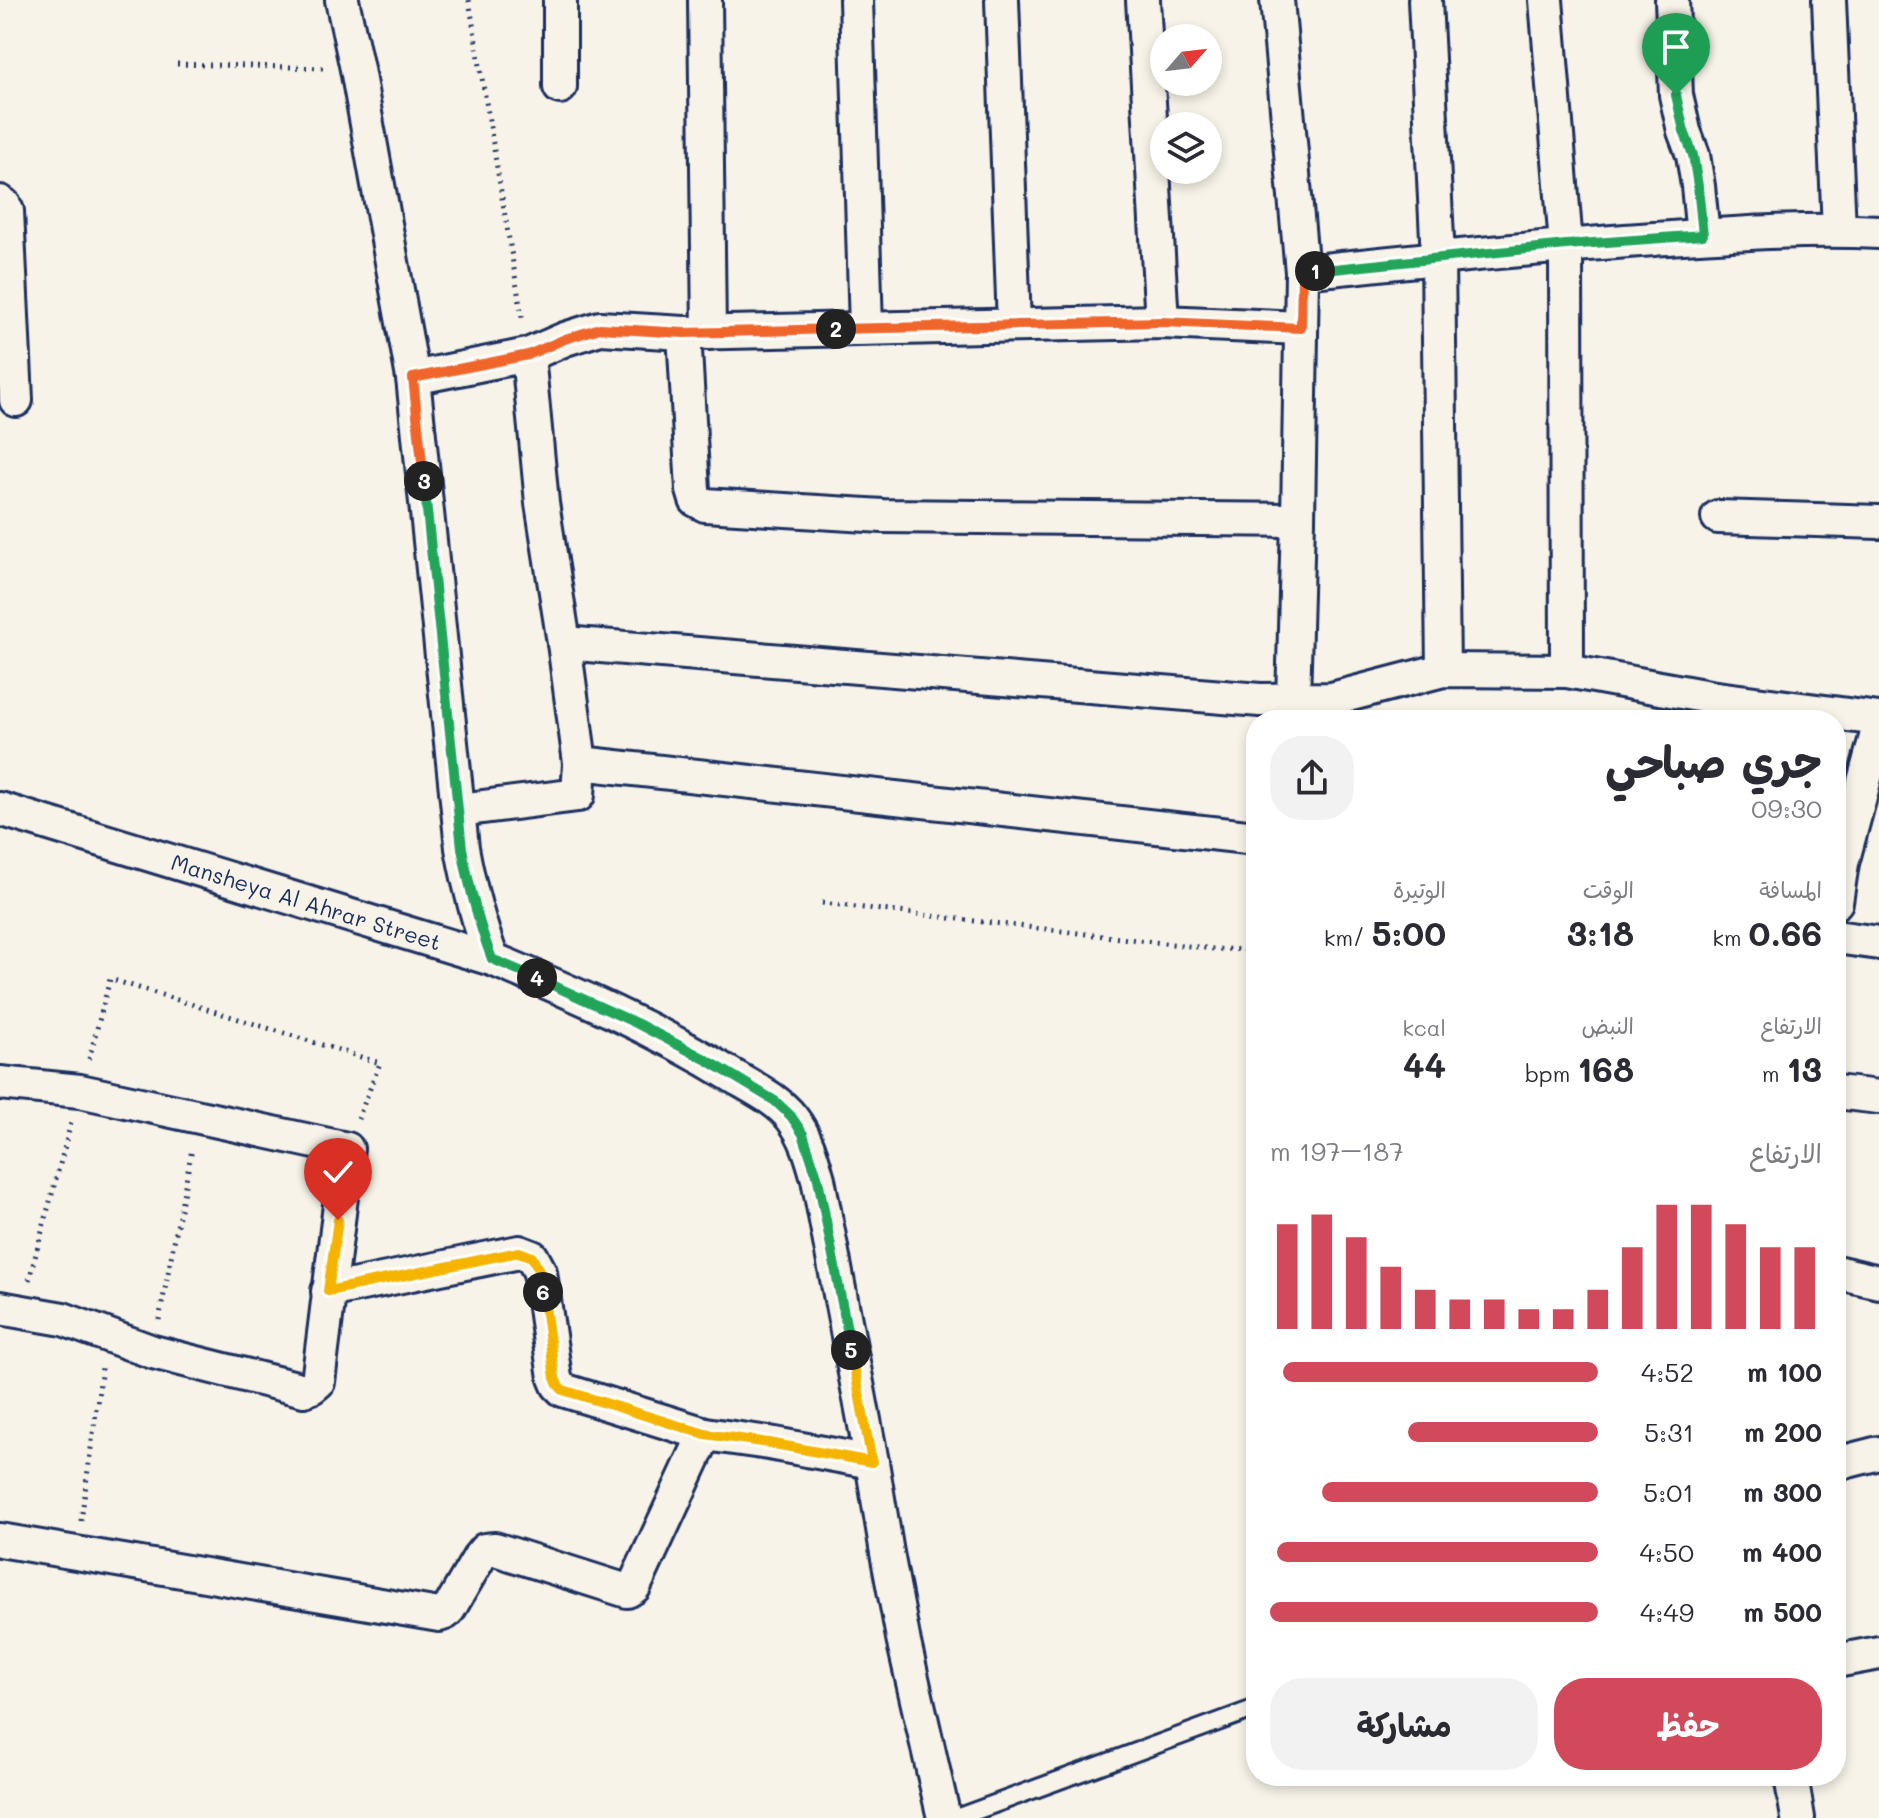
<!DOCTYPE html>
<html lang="ar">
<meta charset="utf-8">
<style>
body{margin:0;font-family:Mali,"Playpen Sans Arabic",sans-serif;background:#f2f2f3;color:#2b2b33;direction:rtl;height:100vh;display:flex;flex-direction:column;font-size:30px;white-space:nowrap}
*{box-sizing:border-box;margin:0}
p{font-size:26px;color:#7c7c81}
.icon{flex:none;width:44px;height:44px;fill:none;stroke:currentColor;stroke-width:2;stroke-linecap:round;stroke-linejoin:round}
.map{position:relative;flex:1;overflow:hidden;direction:ltr}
.sheet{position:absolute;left:1246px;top:710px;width:600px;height:1076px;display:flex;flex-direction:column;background:#fff;border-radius:32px;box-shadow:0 4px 12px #0003;direction:rtl}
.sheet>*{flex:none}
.needle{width:52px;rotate:62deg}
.tools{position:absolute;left:1150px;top:24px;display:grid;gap:16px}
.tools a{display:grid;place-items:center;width:72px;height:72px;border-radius:50%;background:#fff;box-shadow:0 4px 12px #0003;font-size:40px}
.pin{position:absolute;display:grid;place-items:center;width:68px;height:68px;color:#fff;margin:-82px -34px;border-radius:50% 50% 50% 0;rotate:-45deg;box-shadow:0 0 8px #0007}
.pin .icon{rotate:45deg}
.km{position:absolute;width:40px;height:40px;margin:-20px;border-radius:50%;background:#222;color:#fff;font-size:22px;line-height:40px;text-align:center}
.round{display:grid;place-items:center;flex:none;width:84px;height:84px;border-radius:32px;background:#f2f2f3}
.head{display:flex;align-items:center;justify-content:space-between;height:136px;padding:0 24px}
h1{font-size:44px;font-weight:700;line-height:60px}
.metrics{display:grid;grid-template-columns:repeat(3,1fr);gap:12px;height:136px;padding:8px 24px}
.metrics div{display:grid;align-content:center}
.metrics b{font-size:34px;font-weight:700}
.metrics small{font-size:22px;font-weight:400}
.metrics p{font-size:22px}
.chart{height:224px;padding:16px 24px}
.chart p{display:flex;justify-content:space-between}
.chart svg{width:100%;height:144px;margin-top:8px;stroke:#d1495b;stroke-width:6}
.button{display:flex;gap:16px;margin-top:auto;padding:16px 24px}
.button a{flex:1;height:92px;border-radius:32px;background:#d1495b;color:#fff;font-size:32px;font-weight:700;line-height:92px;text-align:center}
.button a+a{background:#f2f2f3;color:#2b2b33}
ul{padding:0 24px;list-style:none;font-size:26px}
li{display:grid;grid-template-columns:128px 96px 1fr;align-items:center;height:60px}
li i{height:20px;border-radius:10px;background:#d1495b}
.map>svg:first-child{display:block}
</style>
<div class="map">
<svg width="1879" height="1818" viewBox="0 0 1879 1818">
<rect width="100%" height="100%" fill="#f7f3e8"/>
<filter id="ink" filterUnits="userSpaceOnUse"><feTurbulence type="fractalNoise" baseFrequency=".0125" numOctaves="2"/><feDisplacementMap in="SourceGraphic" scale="16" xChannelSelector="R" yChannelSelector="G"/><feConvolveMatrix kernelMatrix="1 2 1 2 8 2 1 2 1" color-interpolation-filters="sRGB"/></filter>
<g filter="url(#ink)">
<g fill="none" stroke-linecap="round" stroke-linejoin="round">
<g stroke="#1b2f5e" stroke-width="22">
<path id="lane" d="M956,1818L1256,1708"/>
</g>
<g stroke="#1b2f5e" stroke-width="38">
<g id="street">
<path d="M342,0L357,69L413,378L462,848C469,886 478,922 492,959"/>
<path d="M560,0V87"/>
<path d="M705,0L709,333"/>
<path d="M856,0L866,328"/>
<path d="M1002,0L1014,325"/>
<path d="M1143,0L1162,322"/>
<path d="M1277,0L1302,272L1298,520L1293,701L1294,720"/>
<path d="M1425,0L1438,258L1443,670"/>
<path d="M1546,0L1566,245L1567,671"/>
<path d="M1672,0L1676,95L1684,131L1693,155L1698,186L1703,235"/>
<path d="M1829,0L1839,230"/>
<path d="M0,202L4,205L7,211L16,400"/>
<path d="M1302,272C1419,260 1536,247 1654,239C1729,234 1804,228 1879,232"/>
<path d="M684,333L693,490L696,500L705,505L883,516L1298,520"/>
<path d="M413,378L528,355L565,339L600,328L684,333L1162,322L1301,328"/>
<path d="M1718,517L1879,522"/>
<path d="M564,643L1260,700L1332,699L1443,670L1567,671L1709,697L1879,719"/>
<path d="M580,763L1256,838"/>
<path id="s1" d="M0,809L492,959C574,993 656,1029 733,1076C753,1088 777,1099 792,1118C806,1136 812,1157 818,1179L872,1462L887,1553L904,1643L944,1818"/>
<path d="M459,810L578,795L580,763L564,643L542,503L528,355"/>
<path d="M1836,902L1842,863L1879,726"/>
<path d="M1836,937L1879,943"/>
<path d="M0,1083L80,1091L347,1149L318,1382L312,1387L304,1390L153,1352L63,1319L0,1308"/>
<path d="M1836,1092L1879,1097"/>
<path d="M1836,1272L1879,1282"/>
<path d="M328,1291L519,1252L532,1257L540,1272L555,1378L558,1385L563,1390L705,1434L769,1443L872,1462"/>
<path d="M1836,1464L1879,1453"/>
<path d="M0,1540L439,1615L445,1613L449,1609L480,1556L485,1550L495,1549L627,1591L634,1587L705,1434"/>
<path d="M1836,1661L1879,1653"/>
<path d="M1791,1776L1798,1818"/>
</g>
</g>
<g stroke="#1b2f5e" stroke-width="5" stroke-dasharray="2 6" stroke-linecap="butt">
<path d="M469,0L523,323"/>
<path d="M177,64L324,68"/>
<path d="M822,903L1214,949L1256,950"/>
<path d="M89,1059L110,979L380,1063L358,1119"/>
<path d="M29,1280L71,1123"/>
<path d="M159,1320L192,1149"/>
<path d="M81,1521L102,1368"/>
</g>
<use href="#lane" stroke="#f7f3e8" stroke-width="16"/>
<use href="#street" stroke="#f7f3e8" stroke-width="32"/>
</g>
</g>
<g fill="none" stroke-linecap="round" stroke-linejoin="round" filter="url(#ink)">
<g stroke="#fff" stroke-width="16">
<path id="split-1" d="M1315,271L1566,245L1703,235L1698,186L1693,155L1684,131L1676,95"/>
</g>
<g stroke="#fff" stroke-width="16">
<path id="split-2" d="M836,329L1162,322L1301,328L1302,272L1315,271"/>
</g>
<g stroke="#fff" stroke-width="16">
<path id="split-3" d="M424,481L413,378L528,355L565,339L600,328L684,333L836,329"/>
</g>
<g stroke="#fff" stroke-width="16">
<path id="split-4" d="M424,481L462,848C469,886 478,922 492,959L537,978"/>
</g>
<g stroke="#fff" stroke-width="16">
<path id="split-5" d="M537,978L636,1023L707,1060L775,1101L791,1116L803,1134L818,1179L851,1350"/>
</g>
<g stroke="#fff" stroke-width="16">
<path id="split-6" d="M543,1292L555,1378L558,1385L563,1390L705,1434L769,1443L872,1462L851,1350"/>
</g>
<g stroke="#fff" stroke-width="16">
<path id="split-7" d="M338,1220L328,1291L519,1252L532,1257L540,1272L543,1292"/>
</g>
<use href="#split-1" stroke="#22a559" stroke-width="10"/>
<use href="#split-2" stroke="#f0652b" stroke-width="10"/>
<use href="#split-3" stroke="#f0652b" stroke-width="10"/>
<use href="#split-4" stroke="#22a559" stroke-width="10"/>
<use href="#split-5" stroke="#22a559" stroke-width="10"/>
<use href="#split-6" stroke="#f5b400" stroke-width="10"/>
<use href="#split-7" stroke="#f5b400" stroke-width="10"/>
</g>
<g text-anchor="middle" stroke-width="7" stroke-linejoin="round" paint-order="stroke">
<g font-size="22" fill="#1b2f5e" stroke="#f7f3e8">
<text dy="8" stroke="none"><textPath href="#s1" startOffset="320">Mansheya Al Ahrar Street</textPath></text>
</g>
</g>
</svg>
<div class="tools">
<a><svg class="needle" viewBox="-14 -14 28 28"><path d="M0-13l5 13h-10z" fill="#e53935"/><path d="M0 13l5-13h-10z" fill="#7c7c81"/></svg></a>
<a><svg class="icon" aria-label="layers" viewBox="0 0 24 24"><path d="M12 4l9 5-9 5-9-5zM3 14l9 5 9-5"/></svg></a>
</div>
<div class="pin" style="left:1676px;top:95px;background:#1e9e55"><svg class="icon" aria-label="arrive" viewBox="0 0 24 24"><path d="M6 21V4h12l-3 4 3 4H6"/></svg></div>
<div class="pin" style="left:338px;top:1220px;background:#d93025"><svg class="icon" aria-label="check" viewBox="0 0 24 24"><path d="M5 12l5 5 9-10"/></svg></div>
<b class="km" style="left:1315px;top:271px">1</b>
<b class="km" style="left:836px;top:329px">2</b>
<b class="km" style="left:424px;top:481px">3</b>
<b class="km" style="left:537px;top:978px">4</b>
<b class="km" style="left:851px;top:1350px">5</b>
<b class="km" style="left:543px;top:1292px">6</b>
<section class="sheet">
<div class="head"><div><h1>جري صباحي</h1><p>09:30</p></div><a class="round"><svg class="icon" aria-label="share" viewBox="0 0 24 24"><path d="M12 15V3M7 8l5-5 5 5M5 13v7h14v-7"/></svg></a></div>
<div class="metrics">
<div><p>المسافة</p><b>0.66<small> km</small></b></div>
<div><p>الوقت</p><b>3:18</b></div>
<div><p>الوتيرة</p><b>5:00<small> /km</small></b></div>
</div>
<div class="metrics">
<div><p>الارتفاع</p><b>13<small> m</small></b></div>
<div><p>النبض</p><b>168<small> bpm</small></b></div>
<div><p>kcal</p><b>44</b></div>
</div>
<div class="chart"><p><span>الارتفاع</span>187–197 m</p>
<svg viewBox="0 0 160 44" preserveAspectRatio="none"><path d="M5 44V12M15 44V9M25 44V16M35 44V25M45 44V32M55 44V35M65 44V35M75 44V38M85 44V38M95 44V32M105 44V19M115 44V6M125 44V6M135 44V12M145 44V19M155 44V19"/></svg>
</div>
<ul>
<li><b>100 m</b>4:52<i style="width:96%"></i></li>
<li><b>200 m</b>5:31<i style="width:58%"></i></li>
<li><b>300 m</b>5:01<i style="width:84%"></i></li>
<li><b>400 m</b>4:50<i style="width:98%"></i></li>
<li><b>500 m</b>4:49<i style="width:100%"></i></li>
</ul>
<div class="button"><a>حفظ</a><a>مشاركة</a></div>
</section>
</div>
